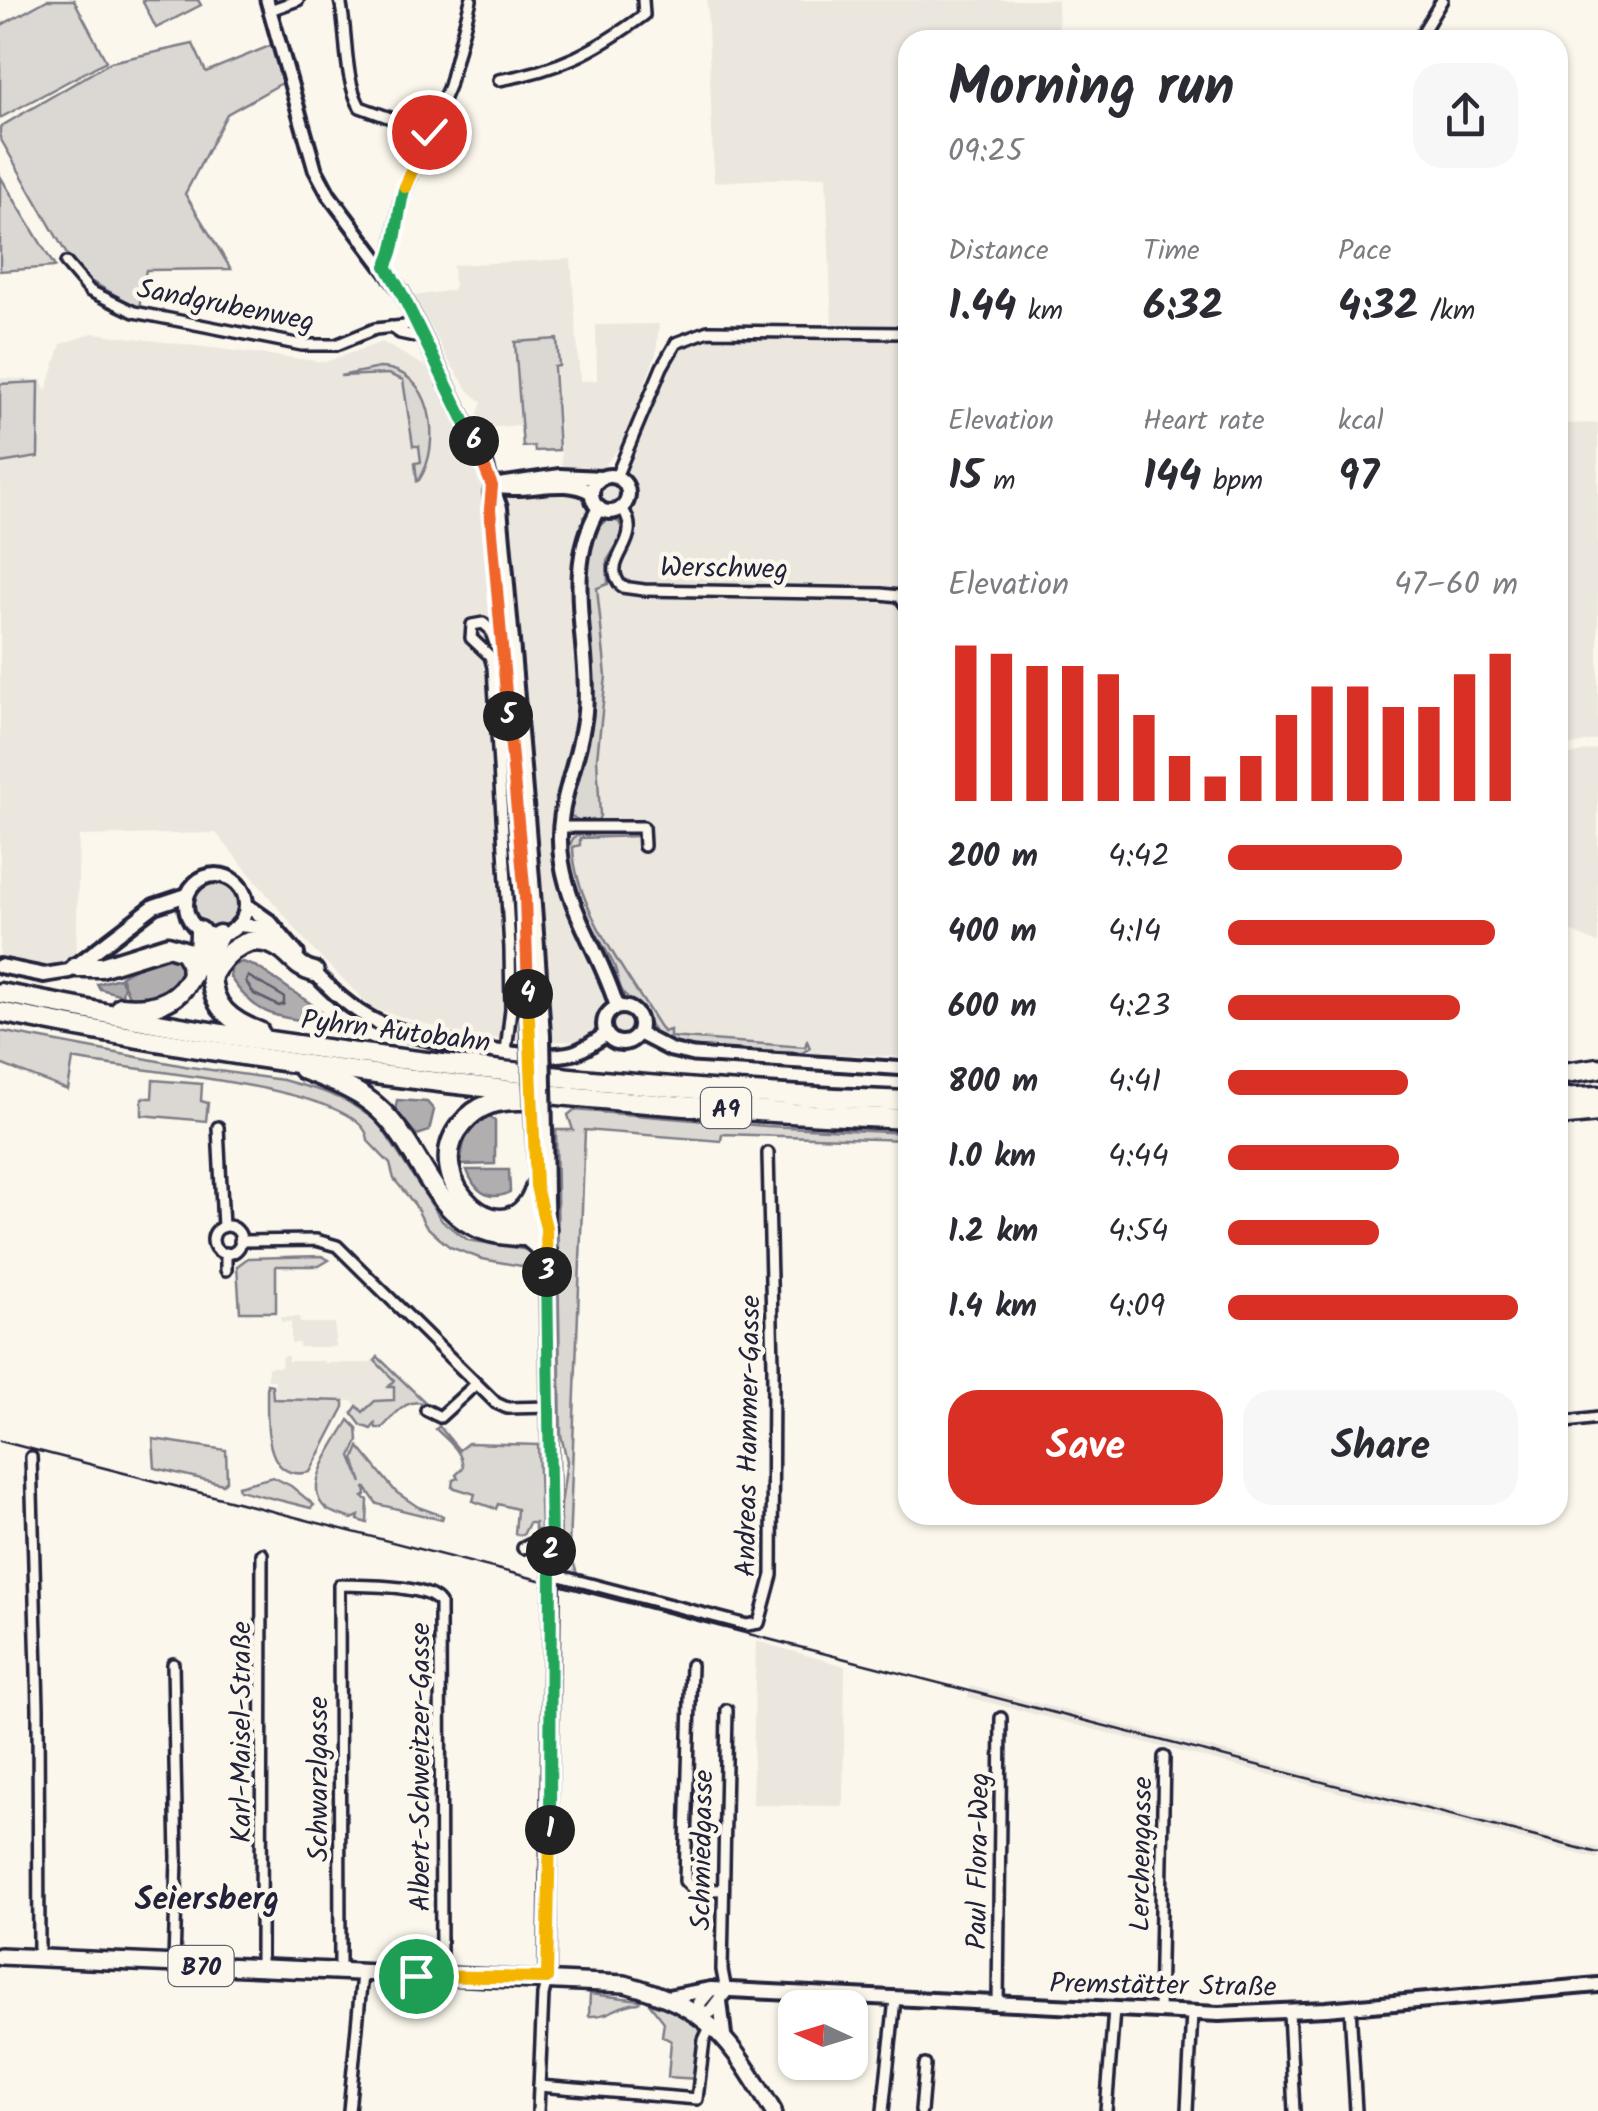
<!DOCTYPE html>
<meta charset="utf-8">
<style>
body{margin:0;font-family:Kalam,sans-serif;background:#f7f7f7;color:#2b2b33;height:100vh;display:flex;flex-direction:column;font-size:38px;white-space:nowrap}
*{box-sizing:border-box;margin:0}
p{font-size:32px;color:#7c7c81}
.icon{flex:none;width:55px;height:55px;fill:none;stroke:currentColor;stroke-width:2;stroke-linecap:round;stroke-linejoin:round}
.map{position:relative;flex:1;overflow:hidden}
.drawer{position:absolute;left:898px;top:30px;width:670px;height:1495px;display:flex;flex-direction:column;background:#fff;border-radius:30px;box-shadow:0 2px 8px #0004}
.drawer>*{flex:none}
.needle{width:65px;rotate:274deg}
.controls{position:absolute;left:778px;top:1990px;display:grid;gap:20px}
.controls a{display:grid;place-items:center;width:90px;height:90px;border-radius:20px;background:#fff;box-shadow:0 2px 8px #0004;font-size:50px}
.pin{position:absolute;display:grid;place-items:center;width:85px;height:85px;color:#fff;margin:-42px;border:5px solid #fff;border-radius:50%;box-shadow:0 2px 10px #0007}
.km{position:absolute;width:50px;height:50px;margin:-25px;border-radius:50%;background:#222;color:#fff;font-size:28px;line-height:50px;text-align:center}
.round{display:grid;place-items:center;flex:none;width:105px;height:105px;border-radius:30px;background:#f7f7f7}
.headline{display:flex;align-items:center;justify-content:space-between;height:170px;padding:0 50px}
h1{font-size:55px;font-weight:600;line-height:75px}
.stats{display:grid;grid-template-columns:repeat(3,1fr);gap:15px;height:170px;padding:10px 50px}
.stats div{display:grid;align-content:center}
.stats b{font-size:42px;font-weight:600}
.stats small{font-size:28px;font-weight:400}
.stats p{font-size:28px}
.chart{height:280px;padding:20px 50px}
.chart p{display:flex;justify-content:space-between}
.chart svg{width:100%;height:180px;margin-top:10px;stroke:#d93025;stroke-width:6}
.button{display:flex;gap:20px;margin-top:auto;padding:20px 50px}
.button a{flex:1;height:115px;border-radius:30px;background:#d93025;color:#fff;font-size:40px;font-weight:600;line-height:115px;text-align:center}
.button a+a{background:#f7f7f7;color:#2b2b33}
ul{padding:0 50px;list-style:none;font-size:32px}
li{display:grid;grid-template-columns:160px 120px 1fr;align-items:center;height:75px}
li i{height:25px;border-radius:12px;background:#d93025}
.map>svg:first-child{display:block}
</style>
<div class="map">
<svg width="1598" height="2111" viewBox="0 0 1598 2111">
<rect width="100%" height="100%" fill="#fbf7ec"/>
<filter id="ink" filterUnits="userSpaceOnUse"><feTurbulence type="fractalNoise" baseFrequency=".01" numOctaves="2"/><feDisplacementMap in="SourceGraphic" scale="20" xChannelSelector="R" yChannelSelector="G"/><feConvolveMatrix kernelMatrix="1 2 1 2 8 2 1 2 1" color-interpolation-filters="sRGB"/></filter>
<g filter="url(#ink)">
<g fill="#ebe7df">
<path d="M707,0H1058L1059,40H908L907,1057L469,1037L372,1008L313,950L216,833L79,836L76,967L69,971L0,966V378L41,380L46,392L61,344L93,333L325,362L382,342L430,369L479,476L627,469L670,354L703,323L832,325L826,176L714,182Z"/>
<path d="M571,259L580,381L597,380L596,325L659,324L656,354L622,445L603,467L562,470L556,367L559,366L557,340L515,343L521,425L484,428L478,414L482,402L469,391L450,363L414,296L454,290L453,265Z"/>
<path d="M1598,423V739L1558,748V424Z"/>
<path d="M1598,748V943L1558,926V758Z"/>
<path d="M280,1317H299L300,1323H335V1347H299V1343H291V1322H281Z"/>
<path d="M282,1356H288V1361H324V1363H369L373,1359L394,1380L389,1386L394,1387V1400H375L363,1412L352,1401L274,1398L275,1380H268V1367H281Z"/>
<path d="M756,1641L845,1666L843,1806L752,1805Z"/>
<path d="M970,1686L1598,1848V1859L968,1697Z"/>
</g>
<g fill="#dbd8d3" stroke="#7e7d87" stroke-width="2.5">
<path d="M47,0H74L106,61L0,118V26Z"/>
<path d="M142,0H198L201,5L156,28Z"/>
<path d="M193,44L206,72L272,45L282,83L227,114L185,194L231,269L146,270L139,308L78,274L0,138V127L111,62Z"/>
<path d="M0,176L55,267L0,271Z"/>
<path d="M557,339L559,366L554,367L559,450L535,451L534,446L523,447L515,342Z"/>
<path d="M379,368C433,368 443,444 419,480L417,481L415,463L421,462L419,446H413L403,380L388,374L340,376Z"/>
<path d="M39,382L38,457L0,463V384Z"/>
<path d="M611,519L619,522L624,533L607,561L608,584L597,588L606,676L597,758L600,816L598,820H578L568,814C573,781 588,750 592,717C596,680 568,527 611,519Z"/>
<path d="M636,833V836L580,838V845L573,847C574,907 632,981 663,1032L670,1030V1037L805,1047L807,1041L810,1048L802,1053C769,1051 690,1052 662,1038C648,1031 650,1018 640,1008C634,1002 627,999 623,992C617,983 618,972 613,963C599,935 549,863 576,835Z"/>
<circle cx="216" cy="905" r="25"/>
<path d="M0,1031L190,1067L283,1080L322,1091L347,1101L378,1122L442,1221L468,1240L528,1250L534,1257L532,1264L527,1267L482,1259L450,1247L439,1238L425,1225L415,1205L394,1179L390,1164L368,1141C368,1086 120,1070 73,1059L68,1090L0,1064Z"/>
<path d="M153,1080L202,1084L201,1101L208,1103L206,1121L142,1115V1098H152Z"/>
<path d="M574,1110L766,1126L908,1133L907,1140L722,1134L721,1141L585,1130L569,1548L577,1574L571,1576L559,1571L561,1505L567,1461L561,1435L556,1130H573L568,1115Z"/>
<path d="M322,1256L329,1260L319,1266H276V1312H240L237,1266L248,1258Z"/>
<path d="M378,1357L428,1405C407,1395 396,1414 382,1428H376L375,1424L371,1429L361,1425L352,1413L357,1406L363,1412L375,1401L394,1400V1387H388L394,1380L375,1361Z"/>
<path d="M267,1384L272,1385L273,1399L344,1401V1407L310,1472C260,1484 268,1415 267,1384Z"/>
<path d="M349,1420L357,1428L358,1441L351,1456L362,1483L354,1459L359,1447L396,1492L418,1507L443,1516L442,1520L377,1504L365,1487L366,1495L363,1497L368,1500L367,1523L358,1520L359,1516L352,1519C345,1516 334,1514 328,1510C298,1489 337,1442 349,1420Z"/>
<path d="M439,1426L459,1450L468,1443L538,1445L541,1530H535V1523H529L523,1535L515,1534L517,1509L498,1504L496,1509L473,1501L475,1494L452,1487L453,1480L458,1478L456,1475L463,1468C462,1450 448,1441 436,1429Z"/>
<path d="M153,1439L226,1450L227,1480L223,1484L155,1468Z"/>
<path d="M273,1477L291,1486L314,1505L311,1508L239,1490L238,1486Z"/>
<path d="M590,1994L641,2000L639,2003C617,2004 611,2017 589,2016Z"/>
<path d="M649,2003L669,2009L702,2029L697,2079L668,2077L671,2041L662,2036L664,2022Z"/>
</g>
<g fill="#b1aeb0" stroke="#787681" stroke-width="2.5">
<path d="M175,956L181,962L183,974L166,995L131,1001L124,985L122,995L100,989L97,984L119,978L124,985L121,976L148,961Z"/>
<path d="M242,962L257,967L320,1010L323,1023C277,1017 256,1017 230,977L232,966Z"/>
<path d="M397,1100L427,1102L434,1110L429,1131L417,1135L395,1111Z"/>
<path d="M485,1113L495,1121V1164L461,1165C462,1142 467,1127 485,1113Z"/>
<path d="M467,1170H509L510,1192C488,1203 474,1190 467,1170Z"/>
</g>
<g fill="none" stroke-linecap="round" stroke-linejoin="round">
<path stroke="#5b5a6a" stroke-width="2.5" d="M248,976L284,997V1004L279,1006L254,994L246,982Z"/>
<g stroke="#22223b" stroke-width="16">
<g id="minor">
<path d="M340,0C348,34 343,76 360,107L429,132"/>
<path d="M270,10L298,0"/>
<path d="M1418,40L1442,0"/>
<path d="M499,80C559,70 595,51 644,15L643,0"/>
<path d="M66,263L90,291L134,312L302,345H336L375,329L404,326L414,320"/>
<path d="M386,266L391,255L400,202L449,86L471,0"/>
<path d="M391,327L400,333L423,338"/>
<path d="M616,477L662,367L676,343L708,331L908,333"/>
<path d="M622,508C647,543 597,559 622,587L644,590L881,594L899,596L908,608"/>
<path d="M500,658L490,629L483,623L472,625L471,638L490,656L493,667L510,948L511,1009L506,1051"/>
<path d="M560,827H643L644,846"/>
<path d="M218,1127L223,1227"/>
<circle cx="227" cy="1240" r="14"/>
<path d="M240,1241L316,1240L337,1246L496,1403L507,1408L550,1407"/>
<path d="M226,1270V1253"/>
<path d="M426,1410L440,1417L476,1384"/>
<path d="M1558,1423L1598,1418"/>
<path d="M31,1457L38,1708L39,1958"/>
<path d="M523,1548L551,1534"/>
<path d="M552,1574L747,1625L759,1623L772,1575L773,1366L768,1153"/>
<path d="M173,1664L177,1858L174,1964"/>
<path d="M691,1665L685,1881L693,1889L722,1890"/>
<path d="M261,1969L262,1554"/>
<path d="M340,1973L339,1585C363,1586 427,1584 440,1603L441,1976"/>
<path d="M726,1991L722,1970L727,1710"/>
<path d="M998,2005L1001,1718"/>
<path d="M1350,2007L1356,2111"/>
<path d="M1159,2012L1164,1757"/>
<path d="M1289,2012L1294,2111"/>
<path d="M539,2086L697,2099L704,2040L711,2025"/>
<path d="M349,2111L362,1974"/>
<path d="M538,2111L543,1995L547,1979"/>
<path d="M883,2111L895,1999"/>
<path d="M921,2111L925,2065"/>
<path d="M1106,2111L1114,2010"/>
<path d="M1187,2111L1192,2013"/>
</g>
</g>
<g stroke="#22223b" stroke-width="19">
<g id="tertiary">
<path d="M267,0L315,169L329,195L401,291L486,465L492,486"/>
<path d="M638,1033L671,1050L693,1055L908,1069"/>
</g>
</g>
<g stroke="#22223b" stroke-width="20">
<g id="secondary">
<circle cx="610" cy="494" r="18"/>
<path d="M492,486L500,508C516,684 532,860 543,1036"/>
<path d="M492,486L560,476L601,478"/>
<path d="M494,486C526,494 564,475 592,493"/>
<path d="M491,493L525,896L529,1037"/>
<path d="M599,508C561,571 591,644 585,712C580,766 552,806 562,863C570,913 603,958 617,1007"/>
<circle cx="216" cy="905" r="30"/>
<path d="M246,905L270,922L297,954"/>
<path d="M238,925L260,927L282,939"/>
<path d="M0,966L44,975L69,971L154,906L187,895"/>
<path d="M311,969C331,990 350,1009 377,1022C414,1040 532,1063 572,1053C585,1050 595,1041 606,1034"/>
<circle cx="622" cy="1025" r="18"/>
<path d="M534,1132L538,1192"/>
<path d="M545,1132L552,1583L547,1979"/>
<path d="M710,1990L699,2003L700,2016L711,2011L726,1991"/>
<path d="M668,1997L711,1989L1219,2014L1326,2009L1598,1985"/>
<path d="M720,2001L724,2035"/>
</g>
</g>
<g stroke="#22223b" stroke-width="22">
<path id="primary" d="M0,1956L625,1984C710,2007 730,2040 773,2111"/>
</g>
<g stroke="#22223b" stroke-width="25">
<g id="motorway">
<path d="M219,935C211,947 210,960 211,974C212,1007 230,1021 259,1032"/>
<path d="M76,967H101L168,946L184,951L191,963L192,975"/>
<path d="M211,977C225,951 252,928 282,950C294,959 298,968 314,972"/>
<path d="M0,993C85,1009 170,1027 255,1039C471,1071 689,1093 908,1101"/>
<path d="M121,1007C175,1013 200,983 200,931"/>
<path d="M0,1012C298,1072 604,1107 908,1119"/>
<path d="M303,1069C329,1080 358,1089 379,1109C426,1152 433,1229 508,1235C522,1237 534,1237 546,1228L534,1220L512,1219"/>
<path d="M1558,1074L1598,1068"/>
<path d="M1558,1098L1598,1096"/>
<path d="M524,1100C499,1099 478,1104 462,1124C414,1180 510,1267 536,1186"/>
<path d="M1558,1116L1598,1112"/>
<path d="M527,1236L547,1253"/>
</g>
</g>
<use href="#minor" stroke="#fbf7ec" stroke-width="9"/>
<use href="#tertiary" stroke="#fbf7ec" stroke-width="11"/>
<use href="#secondary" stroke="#fbf7ec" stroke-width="12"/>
<use href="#primary" stroke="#fbf7ec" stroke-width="15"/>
<use href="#motorway" stroke="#fbf7ec" stroke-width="18"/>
<path stroke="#22223b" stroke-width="2.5" d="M0,1441L1598,1853"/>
<g stroke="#22223b" stroke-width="20" stroke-linecap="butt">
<g id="secondary-bridge">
<path d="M543,1036L545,1132"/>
<path d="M529,1037L534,1132"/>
</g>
</g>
<use href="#secondary-bridge" stroke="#fbf7ec" stroke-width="12"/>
</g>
</g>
<g fill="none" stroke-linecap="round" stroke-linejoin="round" filter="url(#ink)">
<g stroke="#fff" stroke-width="20">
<path id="split-1" d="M416,1976L547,1978L550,1830"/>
</g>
<g stroke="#fff" stroke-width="20">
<path id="split-2" d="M550,1830L551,1551"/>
</g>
<g stroke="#fff" stroke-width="20">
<path id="split-3" d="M547,1272L551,1551"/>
</g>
<g stroke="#fff" stroke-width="20">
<path id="split-4" d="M528,994L536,1186L546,1228L547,1272"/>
</g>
<g stroke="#fff" stroke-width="20">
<path id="split-5" d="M508,716L525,896L528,994"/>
</g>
<g stroke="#fff" stroke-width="20">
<path id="split-6" d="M474,441L492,486L490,509L508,716"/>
</g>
<g stroke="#fff" stroke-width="20">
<path id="split-7" d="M405,187C397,211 398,247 386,266L401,292L474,441"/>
</g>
<g stroke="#fff" stroke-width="20">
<path id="split-8" d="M405,187L429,132"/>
</g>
<use href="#split-1" stroke="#f5b400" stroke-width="12"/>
<use href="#split-2" stroke="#22a559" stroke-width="12"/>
<use href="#split-3" stroke="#22a559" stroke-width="12"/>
<use href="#split-4" stroke="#f5b400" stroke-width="12"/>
<use href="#split-5" stroke="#f0652b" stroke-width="12"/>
<use href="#split-6" stroke="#f0652b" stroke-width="12"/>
<use href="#split-7" stroke="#22a559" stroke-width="12"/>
<use href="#split-8" stroke="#f5b400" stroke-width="12"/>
</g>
<g text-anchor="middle" stroke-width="9" stroke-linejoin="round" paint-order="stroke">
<g fill="#fbf7ec" stroke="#636270" stroke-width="2.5">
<rect x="701" y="1088" width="50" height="40" rx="8"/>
<rect x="168.5" y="1946" width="65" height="40" rx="8"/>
</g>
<g font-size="25" font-weight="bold" fill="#22223b">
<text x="726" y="1117">A9</text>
<text x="201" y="1975">B70</text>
</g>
<g font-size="28" fill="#22223b" stroke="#fbf7ec">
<text transform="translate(226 304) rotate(11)" y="10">Sandgrubenweg</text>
<text transform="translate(724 567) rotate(1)" y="10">Werschweg</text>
<text transform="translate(396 1030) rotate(7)" y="10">Pyhrn Autobahn</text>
<text transform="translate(747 1436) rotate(-89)" y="10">Andreas Hammer-Gasse</text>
<text transform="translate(240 1732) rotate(-90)" y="10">Karl-Maisel-Straße</text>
<text transform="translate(419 1767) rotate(-90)" y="10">Albert-Schweitzer-Gasse</text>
<text transform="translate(317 1779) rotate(-90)" y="10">Schwarzlgasse</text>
<text transform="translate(701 1850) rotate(-89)" y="10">Schmiedgasse</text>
<text transform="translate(1140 1854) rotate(-89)" y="10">Lerchengasse</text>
<text transform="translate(977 1861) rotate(-89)" y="10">Paul Flora-Weg</text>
<text transform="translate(1163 1984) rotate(1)" y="10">Premstätter Straße</text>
</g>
<g font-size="32" font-weight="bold" fill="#22223b" stroke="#fbf7ec">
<text x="207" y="1909">Seiersberg</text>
</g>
</g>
</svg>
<div class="controls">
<a><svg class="needle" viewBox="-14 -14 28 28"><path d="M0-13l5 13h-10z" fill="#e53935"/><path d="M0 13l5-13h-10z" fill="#7c7c81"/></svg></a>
</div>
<div class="pin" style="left:416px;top:1976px;background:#1e9e55"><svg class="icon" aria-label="arrive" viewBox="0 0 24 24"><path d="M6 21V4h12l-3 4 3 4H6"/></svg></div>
<div class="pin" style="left:429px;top:132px;background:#d93025"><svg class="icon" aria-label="check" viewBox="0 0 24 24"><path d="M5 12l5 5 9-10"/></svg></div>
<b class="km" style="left:550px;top:1830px">1</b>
<b class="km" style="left:551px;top:1551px">2</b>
<b class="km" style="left:547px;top:1272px">3</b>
<b class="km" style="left:528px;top:994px">4</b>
<b class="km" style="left:508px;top:716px">5</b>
<b class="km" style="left:474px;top:441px">6</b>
<section class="drawer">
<div class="headline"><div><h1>Morning run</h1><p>09:25</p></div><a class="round"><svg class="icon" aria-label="share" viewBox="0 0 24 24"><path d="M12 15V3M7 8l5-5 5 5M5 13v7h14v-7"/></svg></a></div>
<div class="stats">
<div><p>Distance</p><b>1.44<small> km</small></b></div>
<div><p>Time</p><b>6:32</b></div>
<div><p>Pace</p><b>4:32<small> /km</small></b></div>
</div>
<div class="stats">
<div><p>Elevation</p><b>15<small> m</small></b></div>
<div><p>Heart rate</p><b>144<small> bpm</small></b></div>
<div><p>kcal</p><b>97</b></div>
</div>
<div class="chart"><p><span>Elevation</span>47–60 m</p>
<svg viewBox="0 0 160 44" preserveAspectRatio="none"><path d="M5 44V6M15 44V8M25 44V11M35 44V11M45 44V13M55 44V23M65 44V33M75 44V38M85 44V33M95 44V23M105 44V16M115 44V16M125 44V21M135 44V21M145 44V13M155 44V8"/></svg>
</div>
<ul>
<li><b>200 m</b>4:42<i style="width:60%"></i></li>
<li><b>400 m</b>4:14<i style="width:92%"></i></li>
<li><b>600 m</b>4:23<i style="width:80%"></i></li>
<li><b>800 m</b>4:41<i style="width:62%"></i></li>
<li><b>1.0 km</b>4:44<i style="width:59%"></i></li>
<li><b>1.2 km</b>4:54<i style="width:52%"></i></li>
<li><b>1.4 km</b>4:09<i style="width:100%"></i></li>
</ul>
<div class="button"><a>Save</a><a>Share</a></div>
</section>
</div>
